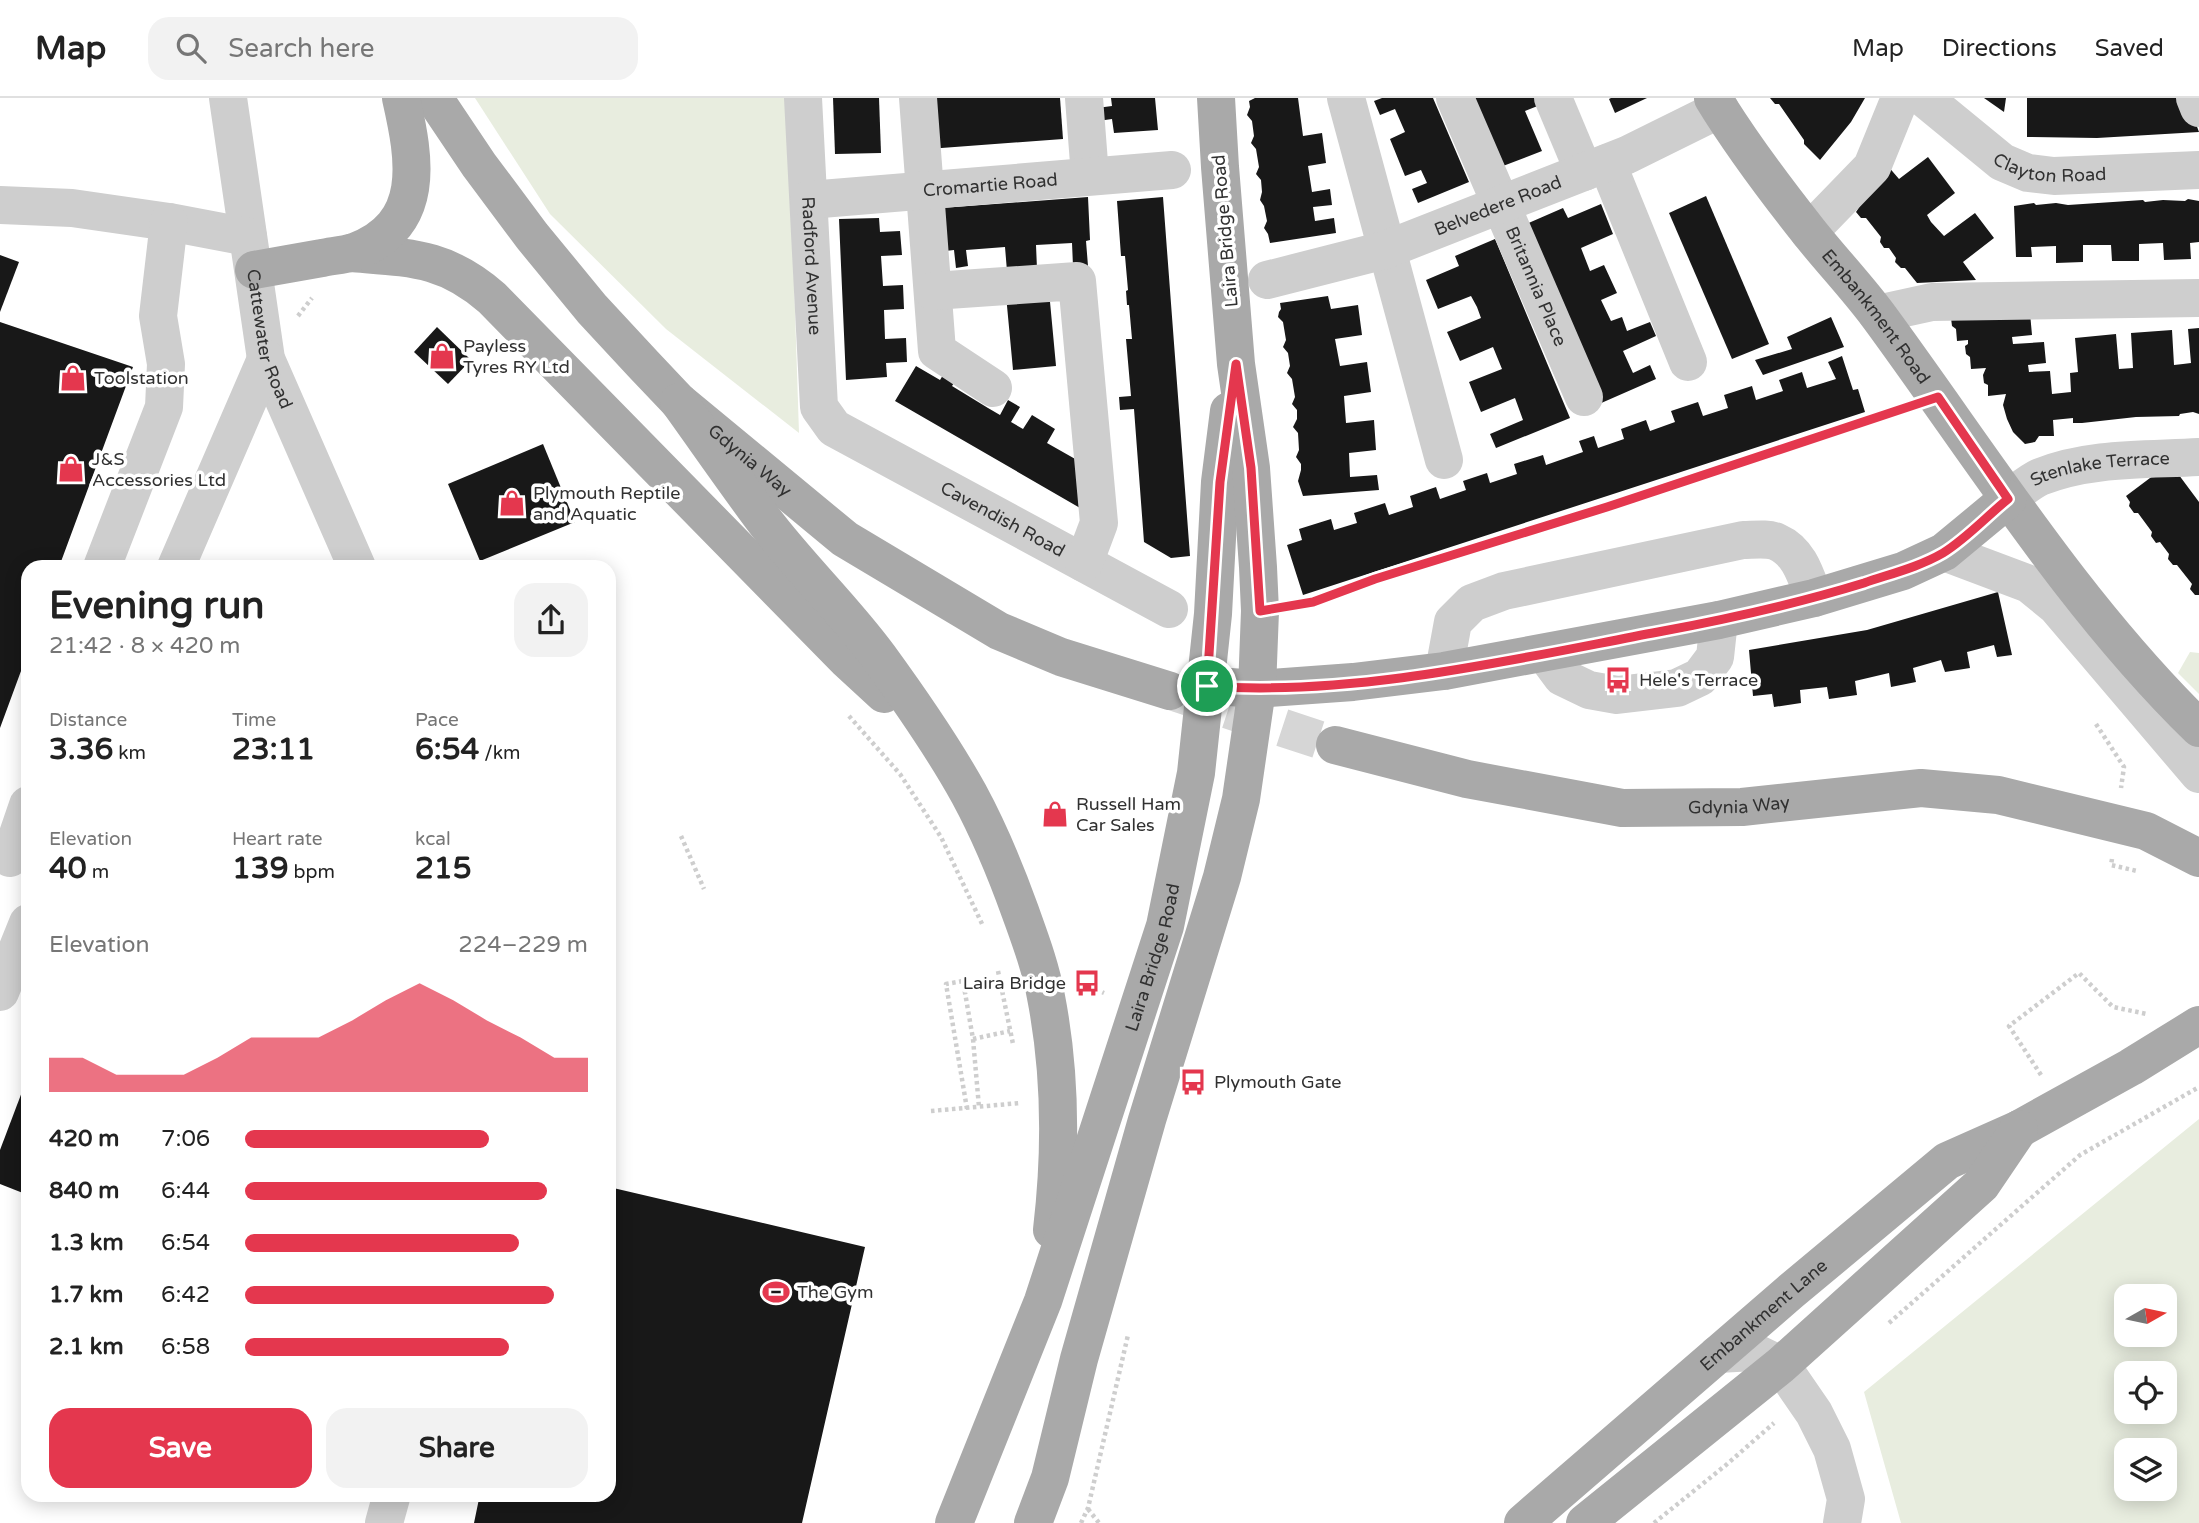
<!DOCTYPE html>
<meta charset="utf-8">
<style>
body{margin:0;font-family:"Varela Round",sans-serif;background:#f2f2f2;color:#222;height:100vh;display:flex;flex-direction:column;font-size:26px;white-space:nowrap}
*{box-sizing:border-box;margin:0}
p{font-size:23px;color:#767676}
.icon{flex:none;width:38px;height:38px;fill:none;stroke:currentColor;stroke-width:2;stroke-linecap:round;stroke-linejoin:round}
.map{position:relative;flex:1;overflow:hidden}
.sheet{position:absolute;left:21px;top:462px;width:595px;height:942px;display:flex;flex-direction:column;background:#fff;border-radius:21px;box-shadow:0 4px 18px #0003}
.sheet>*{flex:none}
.needle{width:46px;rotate:81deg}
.tools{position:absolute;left:2114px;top:1186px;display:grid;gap:14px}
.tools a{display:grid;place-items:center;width:63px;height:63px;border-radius:14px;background:#fff;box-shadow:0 4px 18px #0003;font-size:35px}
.pin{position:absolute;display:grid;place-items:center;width:60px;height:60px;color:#fff;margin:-30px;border:4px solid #fff;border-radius:50%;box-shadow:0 2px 7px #0007}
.round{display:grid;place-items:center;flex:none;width:74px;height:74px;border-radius:21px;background:#f2f2f2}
.summary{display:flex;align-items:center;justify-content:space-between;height:119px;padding:0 28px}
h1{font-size:38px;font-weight:700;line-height:52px}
.figures{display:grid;grid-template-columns:repeat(3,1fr);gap:10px;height:119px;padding:7px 28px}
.figures div{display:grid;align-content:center}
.figures b{font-size:30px;font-weight:700}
.figures small{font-size:19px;font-weight:400}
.figures p{font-size:19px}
.chart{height:196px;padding:14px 28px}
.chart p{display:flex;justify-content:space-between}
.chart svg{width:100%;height:126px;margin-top:7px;fill:#e4374e;opacity:.7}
.primary-button{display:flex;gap:14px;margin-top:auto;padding:14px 28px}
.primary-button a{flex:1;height:80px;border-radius:21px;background:#e4374e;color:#fff;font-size:28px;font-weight:700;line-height:80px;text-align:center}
.primary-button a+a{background:#f2f2f2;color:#222}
ul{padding:0 28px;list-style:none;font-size:23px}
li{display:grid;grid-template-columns:112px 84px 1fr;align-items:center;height:52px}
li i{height:18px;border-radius:9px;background:#e4374e}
header{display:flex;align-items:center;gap:42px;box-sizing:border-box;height:98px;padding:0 35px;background:#fff;border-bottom:2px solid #e0e0e0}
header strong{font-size:33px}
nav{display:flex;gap:38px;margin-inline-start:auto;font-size:24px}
.search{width:490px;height:63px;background:#f2f2f2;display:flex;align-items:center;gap:18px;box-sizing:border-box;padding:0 24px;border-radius:21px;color:#767676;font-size:26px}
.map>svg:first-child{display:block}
</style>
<header>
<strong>Map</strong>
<div class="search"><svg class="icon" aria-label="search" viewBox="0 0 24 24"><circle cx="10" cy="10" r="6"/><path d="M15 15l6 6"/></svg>Search here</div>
<nav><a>Map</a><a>Directions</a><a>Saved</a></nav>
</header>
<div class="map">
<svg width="2199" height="1425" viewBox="0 0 2199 1425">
<rect width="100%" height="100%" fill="#fff"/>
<g fill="#e8eddf" fill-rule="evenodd">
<path d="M475,0H788L799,335L666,231L550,116Z"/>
<path d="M2190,554L2199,555V596L2178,575Z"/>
<path d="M2199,1021V1425H1901L1864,1294ZM2126,1199H2165V1237H2126ZM2126,1276H2165V1314H2126ZM2126,1353H2165V1391H2126Z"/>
</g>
<g fill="#181818">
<path d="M833,0H879L881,55L835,56Z"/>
<path d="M924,0H1060L1063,41L928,51Z"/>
<path d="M1111,0H1155L1158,32L1114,35L1112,21L1098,23L1097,10L1112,8Z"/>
<path d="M1255,0H1298L1303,38L1322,35L1326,65L1308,68L1312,94L1330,91L1332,107L1313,109L1315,123L1334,120L1336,135L1270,145L1268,136L1264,130L1267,123L1264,108L1260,102L1262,94L1261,82L1256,76L1259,69L1256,51L1251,45L1254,38L1252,23L1247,17L1250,9L1249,3Z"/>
<path d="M1382,0H1433L1469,84L1418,105L1412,91L1427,85L1421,72L1405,78L1390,41L1405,34L1395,11L1380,17L1374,3Z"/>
<path d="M1473,0H1537L1540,7L1525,13L1542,53L1503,68Z"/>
<path d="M1611,0H1647L1615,15L1609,1Z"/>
<path d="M1770,0H1865L1851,24L1820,62L1804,46V42L1779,6H1775Z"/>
<path d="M1984,0H2006L2004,14Z"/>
<path d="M2027,0H2186L2199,34L2097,40L2027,39Z"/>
<path d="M1928,59L1955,95L1927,117L1931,124L1944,138L1975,115L1994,140L1963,164L1976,182L1917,185L1905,170H1901L1895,164L1896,160L1889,150H1884L1880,144L1881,139L1866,120H1861L1856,114L1887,67L1899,81Z"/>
<path d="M1706,98L1769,246L1732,261L1669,115Z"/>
<path d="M1088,99L1090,142L1086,143L1088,168H1073L1072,145L1036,147L1037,171L1007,173L1005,149L966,152L968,168L956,170L954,152L945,153L942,110Z"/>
<path d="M1163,99L1190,458L1171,460L1144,444L1134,311L1120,312L1119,299L1131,298L1126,241H1132L1129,207H1127L1126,193L1128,192L1125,158H1121L1117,103Z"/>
<path d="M2188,101L2199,103V144L2190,145L2191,161L2164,162L2163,145L2139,146V163H2112L2111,147H2083V164L2056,165V148L2031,149L2032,159H2016L2014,108L2034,105L2036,107L2056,105L2068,107L2143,102L2145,104L2163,102L2185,103Z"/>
<path d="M1601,106L1613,136L1581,150L1590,173L1604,167L1617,195L1601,202L1611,223L1622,219L1627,233L1650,224L1656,238L1623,253L1633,275L1650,267L1656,281L1599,306L1524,127L1563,110L1568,120Z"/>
<path d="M879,120L880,134L900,133L902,157L881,158L883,188L903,187L904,211L884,212L885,241L906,240L907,264L886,265L887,279L846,282L839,121Z"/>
<path d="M1495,141L1570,320L1496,350L1490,336L1523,322L1515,300L1481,314L1469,284L1502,271L1493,249L1460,263L1447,234L1481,220L1477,209L1471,198L1438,211L1426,182L1459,168L1455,158Z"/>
<path d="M0,157L19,164L0,214Z"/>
<path d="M1049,193L1056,268L1013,272L1006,197Z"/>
<path d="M1328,198L1331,211L1358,207L1362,237L1335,241L1340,268L1367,264L1371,294L1344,298L1345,312L1346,325L1374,322L1376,352L1349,355L1350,379L1377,377L1379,392L1303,398L1298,383L1301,372V366L1296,359L1299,352L1298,335L1293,329L1297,321V312L1292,306L1295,299L1292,281L1287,275L1290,268L1288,255L1283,249L1286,242L1283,224L1278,219L1279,214L1281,211L1280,205Z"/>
<path d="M2030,215L2032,237L2012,239L2013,246L2044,244L2046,265L2028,267L2029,274L2050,273L2052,296L2071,294L2070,275L2078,274L2075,240L2116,236L2119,271L2133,270L2131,235L2172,232L2174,267L2183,266L2191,265L2188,231L2199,230V316L2193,314L2180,316L2179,318L2136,319L2082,325H2073V320L2053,322L2054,338H2039L2035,344L2025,346L2013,334L2007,321L2003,307L2006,296L1988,298V287L1984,285L1983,277L1986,270L1971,271L1970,259L1966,256L1965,248L1968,246V242L1957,243L1956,231L1952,228L1951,220Z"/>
<path d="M1831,219L1844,249L1763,277L1755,262L1792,251L1787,239Z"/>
<path d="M0,224L133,269L59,469H28V554L0,630Z"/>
<path d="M437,229L471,262L448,286L414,254Z"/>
<path d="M1842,258L1853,292L1858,291L1865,314L1303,497L1287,447L1302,442L1299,431L1331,421L1334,432L1357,425L1354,415L1385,405L1389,417L1413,409L1410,398L1436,389L1440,401L1466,392L1463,383L1487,375L1490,385L1517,376L1514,366L1543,357L1546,367L1583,354L1579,343L1594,338L1598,350L1624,341L1621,331L1646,322L1650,333L1675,324L1671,313L1698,304L1703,318L1728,310L1724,297L1752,288L1756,302L1783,293L1779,282L1802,274L1807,290L1836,281L1828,264Z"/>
<path d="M949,267L961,274L952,288L988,310L1000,317L1008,302L1020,309L1011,324L1023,331L1032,317L1055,331L1047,345L1084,366L1087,414L895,303L916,268L940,282Z"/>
<path d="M543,346L575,424L480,463L448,386Z"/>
<path d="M2170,365L2199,404V497H2195L2190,491L2192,486L2177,467H2173L2168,461L2169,456L2160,444L2156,445L2151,438L2152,434L2138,415H2134L2129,408L2130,404L2126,398Z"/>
<path d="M1998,494L2012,557L1997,559L1994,547L1967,554L1970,570L1945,574L1941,562L1913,570L1916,584L1891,589L1889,575L1855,583L1857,597L1829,601L1827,589L1800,592L1801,605L1774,609L1772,596L1753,598L1749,552L1867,532Z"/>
<path d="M28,978V1097L0,1086V1052Z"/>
<path d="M609,1089L865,1149L802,1425H474L480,1396H609Z"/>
</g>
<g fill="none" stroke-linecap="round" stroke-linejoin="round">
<path stroke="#d6d6d6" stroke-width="38" stroke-dasharray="38 19" stroke-linecap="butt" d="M1174,594L1335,647"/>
<g stroke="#cecece" stroke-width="4.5" stroke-dasharray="3.5 3.5" stroke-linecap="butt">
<path d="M298,218L312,200"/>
<path d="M1296,507L1313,504L1375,481L1607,409L1901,312"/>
<path d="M849,618L900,676L941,739L983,828"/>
<path d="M2096,626L2124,669L2121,690"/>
<path d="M681,738L704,791"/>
<path d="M2112,761L2111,767L2137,773"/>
<path d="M998,873L1013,946"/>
<path d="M1083,886L1104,895"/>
<path d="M973,941L1010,933"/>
<path d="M2041,977L2009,928L2079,875L2113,909L2147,916"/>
<path d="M967,1011L946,886L963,883L973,941L979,1009"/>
<path d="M931,1013L1020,1005"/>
<path d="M1889,1225L2080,1057L2199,989"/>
<path d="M1088,1411L1099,1425"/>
<path d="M1081,1425L1088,1410L1128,1237"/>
<path d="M1654,1425L1726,1367L1774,1325"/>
</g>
<g stroke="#cecece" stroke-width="38">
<path id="s1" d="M228,0L266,261L357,469"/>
<path id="s2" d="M803,0L819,309L834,330L1169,511"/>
<path d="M918,0L937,253L993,290"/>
<path d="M1084,0L1090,78"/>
<path d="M1346,0L1444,362"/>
<path id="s3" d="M1455,0L1584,299"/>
<path d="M1553,0L1584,74"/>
<path id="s4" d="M1924,0L2002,64L2028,75L2054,78L2199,72"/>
<path d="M2195,0L2199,10"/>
<path d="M1607,65L1688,264"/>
<path id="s5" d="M809,102L1172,72"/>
<path d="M0,107L72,110L169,124L248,139"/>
<path d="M1809,134L1872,69L1900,0"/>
<path id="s6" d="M1267,182L1385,152L1627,57L1720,11"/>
<path d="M933,193L1077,183L1099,425L1084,465"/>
<path d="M1877,216L1932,204L2199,200"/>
<path id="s7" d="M2008,401C2018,394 2029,384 2040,379C2089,359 2147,362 2199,359"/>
<path d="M1944,454L2029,486L2056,508L2199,676"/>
<path d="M102,469L164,309L166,266L158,218L169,124"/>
<path d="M176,469L266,261"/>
<path d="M1545,556L1562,579L1589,592L1617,597L1677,590L1700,579L1715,559L1719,522"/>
<path d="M1444,573L1453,524L1472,505L1504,493L1743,442C1753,442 1768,440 1777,444C1800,454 1806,479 1814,500"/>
<path d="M10,760L28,707"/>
<path d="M0,894L28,825"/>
<path d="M1718,1256L1754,1254L1781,1267L1814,1315L1832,1351L1846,1401L1842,1425"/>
<path d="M384,1425L392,1396"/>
</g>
<g stroke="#a9a9a9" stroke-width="38">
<path id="s8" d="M434,0L479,67L532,138L592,211L643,266L679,304L845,441L999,533L1061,559L1170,593"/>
<path id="s9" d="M1713,0C1741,46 1775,91 1809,134C1832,163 1858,190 1880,220C1982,359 2075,509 2199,630"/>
<path d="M351,155C411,160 445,159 492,200L846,561L884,596"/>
<path d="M254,172C277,168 299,164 322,160C332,158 344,157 354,154C427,127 415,62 401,0"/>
<path d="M679,304C707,343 734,382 763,421C799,469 843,510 879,559C911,603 943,649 969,696C989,733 1006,774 1020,813C1030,841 1041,870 1046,899C1061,976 1061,1055 1052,1132"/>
<path d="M1230,589L1257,591L1353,584L1444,573L1719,522L1814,500L1903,473L1944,454L2008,401"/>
<path id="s10" d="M1335,647L1467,681L1622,710L1742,709L1921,690L1998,697L2146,733L2199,760"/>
<path id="s11" d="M954,1425L1043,1203L1165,828L1196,675L1213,516L1220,384L1229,313"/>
<path d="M1033,1425L1050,1380L1079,1261L1147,1022L1222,779L1241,701L1257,591L1260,513L1258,469L1251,370L1236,266L1220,69L1216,0"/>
<path id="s12" d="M1523,1425L1790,1194L1947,1063L2019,1031L2131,969L2199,927"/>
<path d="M1585,1425L1781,1267L1981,1087L2019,1031"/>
</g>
</g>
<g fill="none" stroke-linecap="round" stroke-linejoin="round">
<g stroke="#fff" stroke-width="14">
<path id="route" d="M1236,266L1251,370L1260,513L1313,504L1375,481L1607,409L1938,299L2008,401C1987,418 1966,441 1943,455C1919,469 1890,476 1864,485C1796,506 1728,521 1658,534C1515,561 1353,599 1207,588L1220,384Z"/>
</g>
<use href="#route" stroke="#e4374e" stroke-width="9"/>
</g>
<defs>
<g id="shop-bare" transform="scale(2.1)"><path d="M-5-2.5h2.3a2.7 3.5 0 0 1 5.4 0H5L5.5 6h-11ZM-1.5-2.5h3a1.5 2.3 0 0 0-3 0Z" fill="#e4374e" stroke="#fff" stroke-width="2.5" paint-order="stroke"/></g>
<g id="bus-bare" transform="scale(2.1)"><path d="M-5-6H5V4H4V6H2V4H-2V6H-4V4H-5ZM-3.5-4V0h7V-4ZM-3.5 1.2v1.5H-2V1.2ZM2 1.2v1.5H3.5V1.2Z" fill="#e4374e" stroke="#fff" stroke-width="2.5" paint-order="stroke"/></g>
<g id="stadium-bare" transform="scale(2.1)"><path d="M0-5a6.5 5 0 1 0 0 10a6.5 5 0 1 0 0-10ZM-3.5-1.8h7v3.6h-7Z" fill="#e4374e" stroke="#fff" stroke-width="2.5" paint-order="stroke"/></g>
</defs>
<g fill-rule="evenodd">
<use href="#shop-bare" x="442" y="258"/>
<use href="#shop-bare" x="73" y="280"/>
<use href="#shop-bare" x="71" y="371"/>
<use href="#shop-bare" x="512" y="405"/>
<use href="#bus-bare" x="1618" y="582"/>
<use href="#shop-bare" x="1055" y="716"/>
<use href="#bus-bare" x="1087" y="885"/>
<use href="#bus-bare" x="1193" y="984"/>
<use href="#stadium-bare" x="776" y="1194"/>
</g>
<g text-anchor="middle" stroke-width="7" stroke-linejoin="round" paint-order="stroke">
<g font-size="18" fill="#313131" stroke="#fff">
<text dy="6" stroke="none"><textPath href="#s4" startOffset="150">Clayton Road</textPath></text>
<text dy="6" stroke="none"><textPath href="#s5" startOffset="182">Cromartie Road</textPath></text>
<text dy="6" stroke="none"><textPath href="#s6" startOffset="243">Belvedere Road</textPath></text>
<text transform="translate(1225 133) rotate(-95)" y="6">Laira Bridge Road</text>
<text dy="6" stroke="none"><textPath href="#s2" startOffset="168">Radford Avenue</textPath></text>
<text dy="6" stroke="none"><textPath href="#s3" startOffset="205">Britannia Place</textPath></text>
<text dy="6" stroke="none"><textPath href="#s9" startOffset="273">Embankment Road</textPath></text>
<text dy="6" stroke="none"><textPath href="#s1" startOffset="245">Cattewater Road</textPath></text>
<text dy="6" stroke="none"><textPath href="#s8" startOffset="483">Gdynia Way</textPath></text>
<text dy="6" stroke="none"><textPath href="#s7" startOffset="100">Stenlake Terrace</textPath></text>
<text dy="6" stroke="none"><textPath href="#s2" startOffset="527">Cavendish Road</textPath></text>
<text dy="6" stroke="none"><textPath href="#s10" startOffset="411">Gdynia Way</textPath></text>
<text dy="6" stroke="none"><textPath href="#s11" startOffset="600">Laira Bridge Road</textPath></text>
<text dy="6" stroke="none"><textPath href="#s12" startOffset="318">Embankment Lane</textPath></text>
</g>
<g font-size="18" fill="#313131" stroke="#fff" text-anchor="start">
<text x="463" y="254">Payless<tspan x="463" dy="21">Tyres RY Ltd</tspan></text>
<text x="94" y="286">Toolstation</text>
<text x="92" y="367">J&amp;S<tspan x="92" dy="21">Accessories Ltd</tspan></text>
<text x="533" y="401">Plymouth Reptile<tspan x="533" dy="21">and Aquatic</tspan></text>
<text x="1639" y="588">Hele's Terrace</text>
<text x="1076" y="712">Russell Ham<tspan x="1076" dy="21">Car Sales</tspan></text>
<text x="1066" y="891" text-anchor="end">Laira Bridge</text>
<text x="1214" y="990">Plymouth Gate</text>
<text x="797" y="1200">The Gym</text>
</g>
</g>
</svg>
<div class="tools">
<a><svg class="needle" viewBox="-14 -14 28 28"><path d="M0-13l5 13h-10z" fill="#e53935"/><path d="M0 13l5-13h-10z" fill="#767676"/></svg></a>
<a><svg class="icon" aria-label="locate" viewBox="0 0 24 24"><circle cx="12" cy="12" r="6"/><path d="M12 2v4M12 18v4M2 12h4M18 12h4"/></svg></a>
<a><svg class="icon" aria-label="layers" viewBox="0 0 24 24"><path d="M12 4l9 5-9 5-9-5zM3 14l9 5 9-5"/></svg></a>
</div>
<div class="pin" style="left:1207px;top:588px;background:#1e9e55"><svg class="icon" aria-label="arrive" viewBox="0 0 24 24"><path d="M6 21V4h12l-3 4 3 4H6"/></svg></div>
<section class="sheet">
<div class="summary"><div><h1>Evening run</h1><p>21:42 · 8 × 420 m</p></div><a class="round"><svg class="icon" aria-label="share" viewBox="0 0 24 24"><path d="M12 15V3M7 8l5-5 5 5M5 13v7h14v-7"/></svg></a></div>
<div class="figures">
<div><p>Distance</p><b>3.36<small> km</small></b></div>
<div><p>Time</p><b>23:11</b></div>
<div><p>Pace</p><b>6:54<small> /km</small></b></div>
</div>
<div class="figures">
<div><p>Elevation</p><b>40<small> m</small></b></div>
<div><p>Heart rate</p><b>139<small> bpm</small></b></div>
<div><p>kcal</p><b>215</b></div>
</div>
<div class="chart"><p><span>Elevation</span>224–229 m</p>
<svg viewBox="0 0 160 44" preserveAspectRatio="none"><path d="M0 44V32L10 32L20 38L30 38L40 38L50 32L60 25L70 25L80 25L90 19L100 12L110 6L120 12L130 19L140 25L150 32L160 32V44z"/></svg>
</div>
<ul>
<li><b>420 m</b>7:06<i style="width:71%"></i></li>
<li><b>840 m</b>6:44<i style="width:88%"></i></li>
<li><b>1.3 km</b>6:54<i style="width:80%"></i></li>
<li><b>1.7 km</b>6:42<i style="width:90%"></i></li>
<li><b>2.1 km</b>6:58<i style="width:77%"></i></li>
</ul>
<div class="primary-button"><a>Save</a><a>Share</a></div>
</section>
</div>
